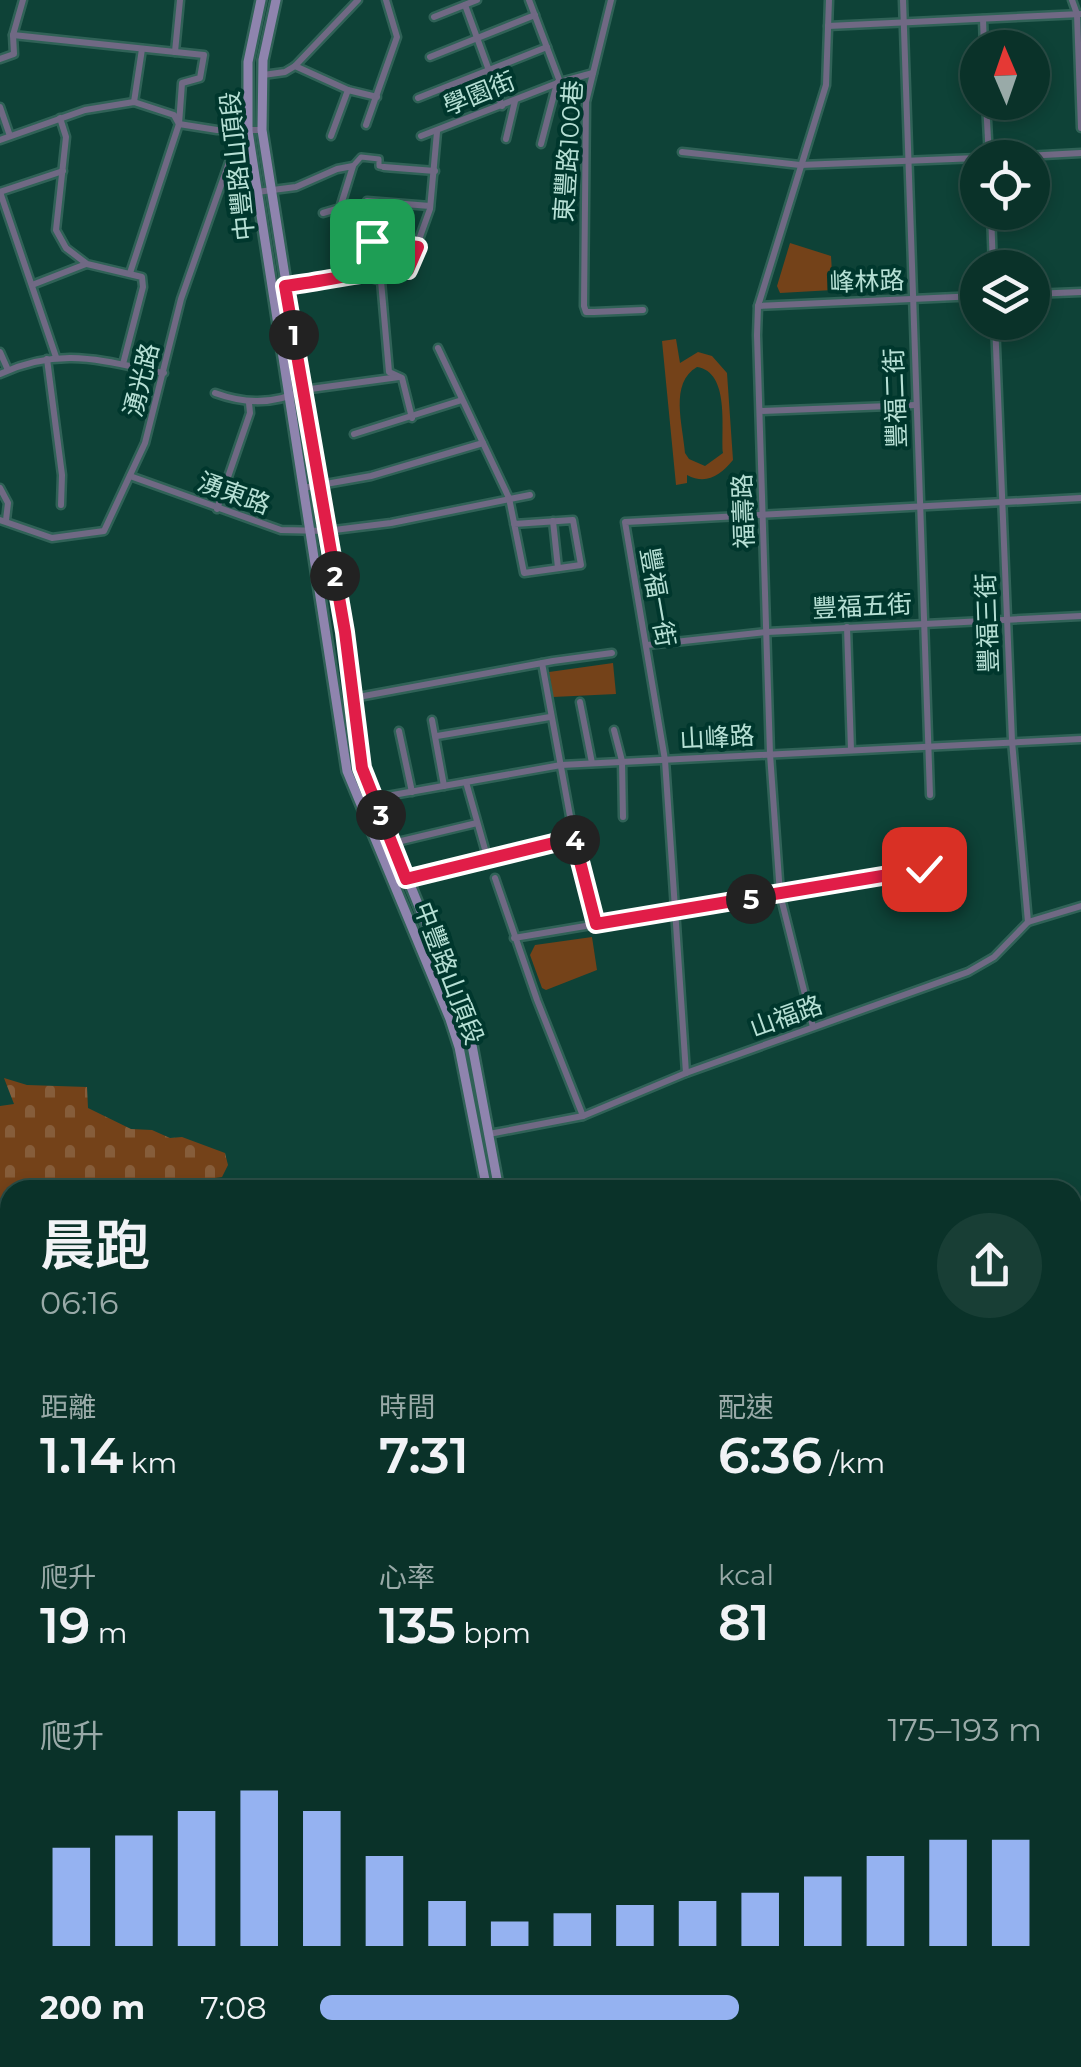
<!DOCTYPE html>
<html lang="zh-TW">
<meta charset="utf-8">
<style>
body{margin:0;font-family:Montserrat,"Noto Sans TC",sans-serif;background:#183e35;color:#f1f3f6;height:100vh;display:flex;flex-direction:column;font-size:38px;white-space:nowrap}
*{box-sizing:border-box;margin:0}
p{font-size:32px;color:#99aaa8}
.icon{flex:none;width:55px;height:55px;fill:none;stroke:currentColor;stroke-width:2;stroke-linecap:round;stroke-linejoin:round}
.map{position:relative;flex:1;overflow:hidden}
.drawer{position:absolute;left:0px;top:1180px;width:1082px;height:888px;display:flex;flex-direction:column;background:#0a3229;border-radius:30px 30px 0 0;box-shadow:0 5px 15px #0003,0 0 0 2px #2a4d46}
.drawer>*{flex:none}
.needle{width:65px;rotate:358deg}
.controls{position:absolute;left:960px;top:30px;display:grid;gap:20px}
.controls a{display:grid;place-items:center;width:90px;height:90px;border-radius:50%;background:#0a3229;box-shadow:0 5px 15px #0003,0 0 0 2px #2a4d46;font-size:50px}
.pin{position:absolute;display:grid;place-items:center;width:85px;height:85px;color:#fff;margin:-42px;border-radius:20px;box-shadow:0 5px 15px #0006}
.km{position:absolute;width:50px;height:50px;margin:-25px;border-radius:50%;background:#222;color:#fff;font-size:28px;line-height:50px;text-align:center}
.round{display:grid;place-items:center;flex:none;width:105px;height:105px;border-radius:52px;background:#183e35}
.overview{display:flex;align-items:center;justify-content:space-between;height:170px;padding:0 40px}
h1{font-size:55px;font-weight:600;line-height:75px}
.metrics{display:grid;grid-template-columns:repeat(3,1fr);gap:15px;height:170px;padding:10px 40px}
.metrics div{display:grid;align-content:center}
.metrics b{font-size:50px;font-weight:600}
.metrics small{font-size:28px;font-weight:400}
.metrics p{font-size:28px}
.chart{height:280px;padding:20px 40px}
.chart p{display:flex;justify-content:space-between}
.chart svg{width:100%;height:180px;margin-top:10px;stroke:#95b2f1;stroke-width:6}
ul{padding:0 40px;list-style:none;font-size:32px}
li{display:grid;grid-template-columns:160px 120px 1fr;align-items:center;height:75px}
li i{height:25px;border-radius:12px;background:#95b2f1}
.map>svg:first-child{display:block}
</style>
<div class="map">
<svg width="1081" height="2067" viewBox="0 0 1081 2067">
<defs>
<pattern id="cemetery-stones" width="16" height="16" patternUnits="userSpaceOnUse" patternTransform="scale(2.5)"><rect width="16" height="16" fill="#744219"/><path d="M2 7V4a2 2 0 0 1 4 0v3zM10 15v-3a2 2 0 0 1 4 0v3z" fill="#865d3a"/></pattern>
</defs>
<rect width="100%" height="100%" fill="#0e4237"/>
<path fill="url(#cemetery-stones)" d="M4,1078L27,1085L87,1087L88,1108L131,1129L152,1130L170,1138L182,1137L225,1153L228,1165L222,1177L125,1190H10V1205L0,1203V1106L14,1104Z"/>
<g fill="#744219" fill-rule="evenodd">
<path d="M790,243L831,256L833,290L780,293L777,286Z"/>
<path d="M676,339L680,363L698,352L712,356L727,373L733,460C720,476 706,485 687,475V483L676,485L662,341ZM697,367C730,372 721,428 723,453L705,466L689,459L685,453C683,425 669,383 697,367Z"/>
<path d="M613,663L616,694L553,697L549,672Z"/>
<path d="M592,937L597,970L546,990L542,988L530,955L535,945Z"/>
</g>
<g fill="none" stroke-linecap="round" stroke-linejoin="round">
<g stroke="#306257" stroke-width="10">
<path id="pedestrian" d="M353,166L361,157L379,159V166L384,167"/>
</g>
<g stroke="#306257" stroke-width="11">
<g id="minor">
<path d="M529,0L560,82"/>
<path d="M611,0L586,102L584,306L586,312H594L643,310"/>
<path d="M903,0L930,795"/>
<path d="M1072,0L1077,14L1081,128"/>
<path d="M465,5L502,106"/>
<path d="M434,17L477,0"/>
<path d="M983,19L984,48"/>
<path d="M828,26L1081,14"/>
<path d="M13,35L204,55L200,78L182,83L179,124L130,273"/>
<path d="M175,52L180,0"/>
<path d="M430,57L535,15"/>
<path d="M0,59L14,54L13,35L23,0"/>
<path d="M295,66L348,90L377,97"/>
<path d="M263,75L285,72L295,66L358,0"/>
<path d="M418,98L547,47"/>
<path d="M134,102L142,49"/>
<path d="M986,102L989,158"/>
<path d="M0,107L10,136"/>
<path d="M60,118L66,137L56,230L66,248L87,264L142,277L143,287L123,364"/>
<path d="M366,125L397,37L386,0"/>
<path d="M331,136L348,90"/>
<path d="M421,136L560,82L593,73"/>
<path d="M506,139L515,101"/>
<path d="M0,140L85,110L134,102L174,115L179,124L217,130H262"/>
<path d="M541,144L557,83"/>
<path d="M682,152L800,165L978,158"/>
<path d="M990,158L1081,153"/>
<path d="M384,167L435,171"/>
<path d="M0,192L56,357"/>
<path d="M0,192L63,171"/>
<path d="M257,192L296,187L337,169L353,166L340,208L323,213"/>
<path d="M367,201L430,206"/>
<path d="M991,212L993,268"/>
<path d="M347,240L418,247"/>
<path d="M340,254L396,261L407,269"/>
<path d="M361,275L381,281L389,372L402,378L412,418"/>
<path d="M32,285L86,264"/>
<path d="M272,288L357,277L372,270H408L430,209L437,132"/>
<path d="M1032,294L1081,292"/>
<path d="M758,306L978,296"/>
<path d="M995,322L1012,741L1028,922"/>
<path d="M438,348L509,498L524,573L581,565L573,520L514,524"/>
<path d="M0,352L8,370"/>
<path d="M47,359L62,475L61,505"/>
<path d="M0,374C61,346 102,361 164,373"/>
<path d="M215,393C245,404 274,405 303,390L399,377"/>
<path d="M760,411L915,405"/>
<path d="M354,434L462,400"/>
<path d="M130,476L281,530L326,531L391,523L530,495"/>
<path d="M0,488L8,503L6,520"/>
<path d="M303,488L371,476L483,443"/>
<path d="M217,509L250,413L249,403"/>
<path d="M0,520L52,538L104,531L145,443L181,299L240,131"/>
<path d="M553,521L558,568"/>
<path d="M847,627L851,750"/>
<path d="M647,645L767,632L1081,616"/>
<path d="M542,663L574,838L596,924"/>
<path d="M353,698L553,661L612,653"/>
<path d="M580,702L592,763"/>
<path d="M432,720L444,786"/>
<path d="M614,730L622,761L623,817"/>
<path d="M399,731L412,792"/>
<path d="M437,736L550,717"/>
<path d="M466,782L488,860"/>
<path d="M359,801L561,765L1081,739"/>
<path d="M393,843L477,823"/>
<path d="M495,878L537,1000L583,1116"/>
<path d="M407,879L574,838"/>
<path d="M514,938L924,869"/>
<path d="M813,1027L780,894L770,754L757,335L758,306L826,85L829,0"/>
<path d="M686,1073L665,760L625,522L1081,498"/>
<path d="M489,1134L583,1116L686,1073L968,972L994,957L1028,922L1081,906"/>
<path d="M1072,1613L1081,1605"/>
<path d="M0,1939L10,1938"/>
<path d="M1072,1991L1081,2003"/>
<path d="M858,2058L860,2067"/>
<path d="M1075,2067L1081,2048"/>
</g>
</g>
<g stroke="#306257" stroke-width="14">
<g id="tertiary">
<path d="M0,1548H10"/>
<path d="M1072,1900L1081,1899"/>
</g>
</g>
<g stroke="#306257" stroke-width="14">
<g id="secondary">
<path d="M261,0L248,62V131L347,771L450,1019L459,1047L487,1190"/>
<path d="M276,0L263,60L262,130L318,486L345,632L362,767L469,1029L499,1190"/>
<path d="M486,2067L487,2058"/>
<path d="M499,2067V2058"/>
</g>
</g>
<use href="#pedestrian" stroke="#706984" stroke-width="5"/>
<use href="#minor" stroke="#706984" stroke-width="6"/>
<use href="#tertiary" stroke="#706984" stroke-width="9"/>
<use href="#secondary" stroke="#8f84ae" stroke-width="9"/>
</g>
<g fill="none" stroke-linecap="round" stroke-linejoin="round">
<g stroke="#fff" stroke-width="20">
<path id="route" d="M372,241L418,247L408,270C367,270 327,281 285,286L345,632L362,768L406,879L574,838L596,924L924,869"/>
</g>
<use href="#route" stroke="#e11d48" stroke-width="12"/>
</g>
<g text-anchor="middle" stroke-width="8" stroke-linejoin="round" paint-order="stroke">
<g font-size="25" fill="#b6e0d5" stroke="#00372d">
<text transform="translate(479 93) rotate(-22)" y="9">學園街</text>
<text transform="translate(568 151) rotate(-86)" y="9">東豐路100巷</text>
<text transform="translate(237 166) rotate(-96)" y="9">中豐路山頂段</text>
<text transform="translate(867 281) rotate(-2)" y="9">峰林路</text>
<text transform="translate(141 380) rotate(-76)" y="9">湧光路</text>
<text transform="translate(895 398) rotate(-92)" y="9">豐福二街</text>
<text transform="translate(234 493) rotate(20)" y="9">湧東路</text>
<text transform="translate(743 511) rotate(-92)" y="9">福壽路</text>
<text transform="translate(658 597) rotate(80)" y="9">豐福一街</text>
<text transform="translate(862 606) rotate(-3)" y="9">豐福五街</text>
<text transform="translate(987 623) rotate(-92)" y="9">豐福三街</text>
<text transform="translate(717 737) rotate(-3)" y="9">山峰路</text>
<text transform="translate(449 973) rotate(69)" y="9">中豐路山頂段</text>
<text transform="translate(786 1016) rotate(-20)" y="9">山福路</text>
</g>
</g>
</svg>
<div class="controls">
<a><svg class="needle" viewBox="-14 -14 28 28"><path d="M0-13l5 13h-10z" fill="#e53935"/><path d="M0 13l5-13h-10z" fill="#99aaa8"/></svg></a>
<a><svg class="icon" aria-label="locate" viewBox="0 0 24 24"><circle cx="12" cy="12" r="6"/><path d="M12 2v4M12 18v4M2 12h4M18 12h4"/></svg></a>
<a><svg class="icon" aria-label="layers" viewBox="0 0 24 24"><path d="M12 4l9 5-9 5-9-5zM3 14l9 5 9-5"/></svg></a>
</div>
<div class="pin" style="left:372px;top:241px;background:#1e9e55"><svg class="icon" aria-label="arrive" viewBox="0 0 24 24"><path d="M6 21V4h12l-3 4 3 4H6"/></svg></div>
<div class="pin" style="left:924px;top:869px;background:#d93025"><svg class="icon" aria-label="check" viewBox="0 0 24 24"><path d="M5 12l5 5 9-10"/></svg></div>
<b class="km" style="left:294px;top:335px">1</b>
<b class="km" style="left:335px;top:576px">2</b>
<b class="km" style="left:381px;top:815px">3</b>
<b class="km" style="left:575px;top:840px">4</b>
<b class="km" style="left:751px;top:899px">5</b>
<section class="drawer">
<div class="overview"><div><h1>晨跑</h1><p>06:16</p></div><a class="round"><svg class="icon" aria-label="share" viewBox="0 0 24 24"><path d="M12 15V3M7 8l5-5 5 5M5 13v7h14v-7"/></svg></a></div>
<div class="metrics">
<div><p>距離</p><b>1.14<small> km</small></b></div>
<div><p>時間</p><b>7:31</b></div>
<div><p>配速</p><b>6:36<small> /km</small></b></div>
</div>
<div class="metrics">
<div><p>爬升</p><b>19<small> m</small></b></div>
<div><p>心率</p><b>135<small> bpm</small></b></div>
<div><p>kcal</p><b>81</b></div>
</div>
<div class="chart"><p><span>爬升</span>175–193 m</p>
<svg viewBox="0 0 160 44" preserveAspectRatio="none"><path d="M5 44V20M15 44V17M25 44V11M35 44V6M45 44V11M55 44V22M65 44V33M75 44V38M85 44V36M95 44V34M105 44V33M115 44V31M125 44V27M135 44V22M145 44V18M155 44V18"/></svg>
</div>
<ul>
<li><b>200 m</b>7:08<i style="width:58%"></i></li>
</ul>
</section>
</div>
